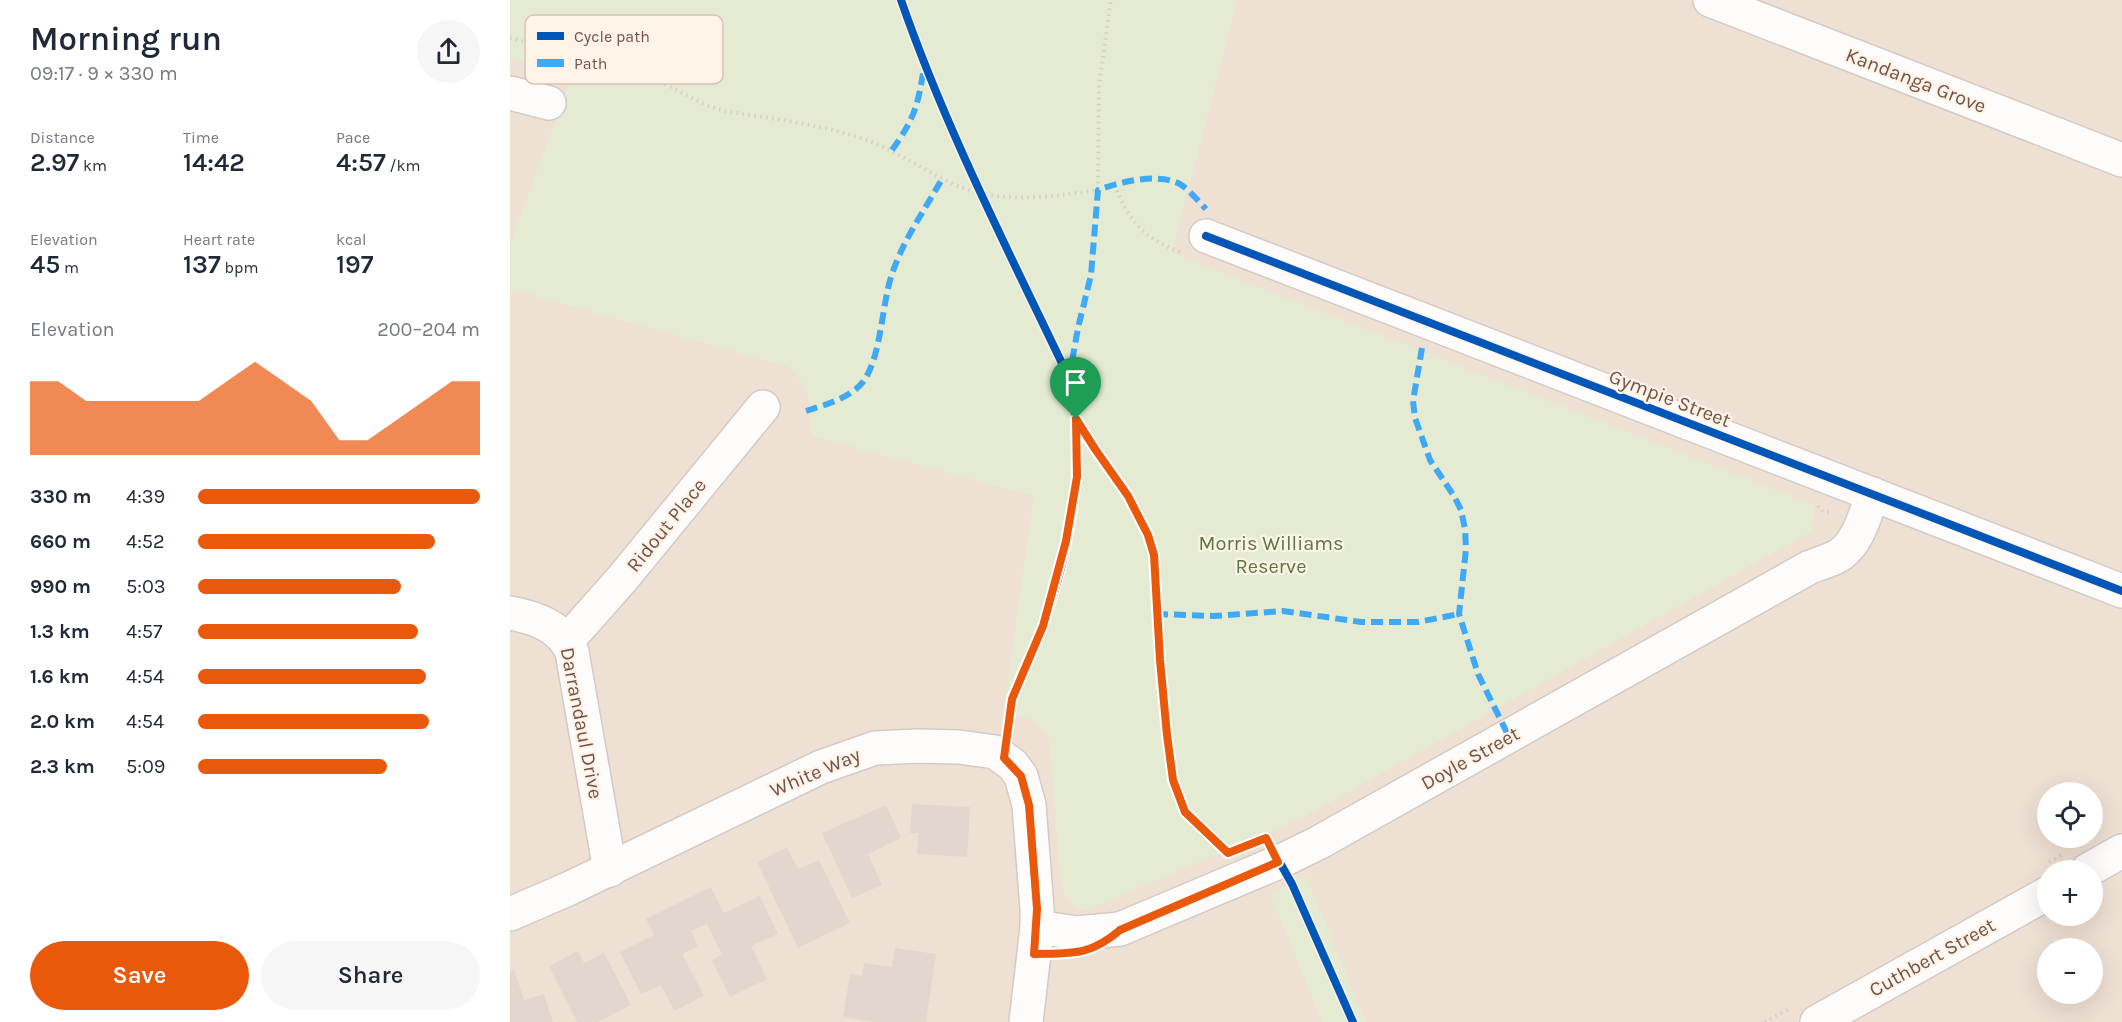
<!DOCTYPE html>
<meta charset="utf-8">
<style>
body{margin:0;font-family:Karla,sans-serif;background:#f6f6f7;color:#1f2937;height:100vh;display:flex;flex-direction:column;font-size:22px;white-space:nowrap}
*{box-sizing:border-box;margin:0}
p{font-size:20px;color:#747a83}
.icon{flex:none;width:33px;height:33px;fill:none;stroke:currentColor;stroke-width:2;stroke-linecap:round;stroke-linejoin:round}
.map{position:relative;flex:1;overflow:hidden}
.sheet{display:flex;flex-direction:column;background:#fff;width:510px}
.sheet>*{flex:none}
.tools{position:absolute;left:1527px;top:782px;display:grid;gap:12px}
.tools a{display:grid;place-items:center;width:66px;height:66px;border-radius:50%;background:#fff;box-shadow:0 6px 24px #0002;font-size:30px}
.pin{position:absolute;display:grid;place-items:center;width:51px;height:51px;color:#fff;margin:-62px -26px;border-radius:50% 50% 50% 0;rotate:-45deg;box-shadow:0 0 6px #0007}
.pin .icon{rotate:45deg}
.round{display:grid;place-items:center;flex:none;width:63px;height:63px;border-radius:32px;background:#f6f6f7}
.summary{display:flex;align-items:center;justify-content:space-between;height:102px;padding:0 30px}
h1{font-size:33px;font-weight:600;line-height:45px}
.figures{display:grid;grid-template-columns:repeat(3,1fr);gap:9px;height:102px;padding:6px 30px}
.figures div{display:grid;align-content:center}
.figures b{font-size:26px;font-weight:600}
.figures small{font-size:16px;font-weight:400}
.figures p{font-size:16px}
.chart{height:168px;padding:12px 30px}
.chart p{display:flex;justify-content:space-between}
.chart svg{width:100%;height:108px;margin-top:6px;fill:#ea580c;opacity:.7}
.cta{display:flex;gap:12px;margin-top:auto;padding:12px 30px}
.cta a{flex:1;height:69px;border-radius:36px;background:#ea580c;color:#fff;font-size:24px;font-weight:600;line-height:69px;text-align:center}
.cta a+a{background:#f6f6f7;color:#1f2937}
ul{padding:0 30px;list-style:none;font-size:20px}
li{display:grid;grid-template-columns:96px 72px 1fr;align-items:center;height:45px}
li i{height:15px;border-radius:8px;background:#ea580c}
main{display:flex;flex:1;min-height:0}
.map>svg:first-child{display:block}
</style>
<main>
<section class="sheet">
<div class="summary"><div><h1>Morning run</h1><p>09:17 · 9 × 330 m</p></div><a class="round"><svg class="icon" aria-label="share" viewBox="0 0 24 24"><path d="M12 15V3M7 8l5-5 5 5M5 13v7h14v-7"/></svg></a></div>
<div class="figures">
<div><p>Distance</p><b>2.97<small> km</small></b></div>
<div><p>Time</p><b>14:42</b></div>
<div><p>Pace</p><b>4:57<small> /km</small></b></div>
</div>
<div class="figures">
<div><p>Elevation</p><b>45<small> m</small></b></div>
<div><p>Heart rate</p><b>137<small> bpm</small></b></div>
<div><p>kcal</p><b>197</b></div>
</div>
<div class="chart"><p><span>Elevation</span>200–204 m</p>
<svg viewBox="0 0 160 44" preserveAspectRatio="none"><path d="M0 44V14L10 14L20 22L30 22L40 22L50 22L60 22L70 14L80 6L90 14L100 22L110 38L120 38L130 30L140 22L150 14L160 14V44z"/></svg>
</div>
<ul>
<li><b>330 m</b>4:39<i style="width:100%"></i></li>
<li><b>660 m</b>4:52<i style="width:84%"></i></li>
<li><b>990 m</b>5:03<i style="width:72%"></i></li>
<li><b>1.3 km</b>4:57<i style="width:78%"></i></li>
<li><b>1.6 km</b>4:54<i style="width:81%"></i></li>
<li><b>2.0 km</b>4:54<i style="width:82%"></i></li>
<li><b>2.3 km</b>5:09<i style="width:67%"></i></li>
</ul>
<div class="cta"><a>Save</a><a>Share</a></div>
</section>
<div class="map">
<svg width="1612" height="1022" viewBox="0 0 1612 1022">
<rect width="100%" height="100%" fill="#f6eee7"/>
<path fill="#efe0d4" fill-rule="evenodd" d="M0,0H1612V1022H0ZM1538,792H1582V837H1538ZM1538,870H1582V915H1538ZM1538,948H1582V993H1538Z"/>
<g fill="#e4ebd2">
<path d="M0,0H727L662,253L1304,505L1302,531L792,818L577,910C563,910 556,898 551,886L540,743C530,717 517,718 493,715L524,496L301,436C300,405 302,386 276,366L0,289V245L63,73L0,58Z"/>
<path d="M796,877L856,1022H812L760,893Z"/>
</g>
<g fill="#e2d6cf">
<path d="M402,804L460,807L457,857L407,854L408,833H400Z"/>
<path d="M376,805L391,838L358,854L372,885L342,898L312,833Z"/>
<path d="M277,847L288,869L309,860L340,923L288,948L247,862Z"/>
<path d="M201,887L214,913L250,896L268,934L241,946L257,979L220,997L202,960L212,955L197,924L181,931L188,946L172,954L194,996L164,1011L151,985L131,994L110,952L144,935L136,919Z"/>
<path d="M385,948L426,954L416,1022H364L333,1017L340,974L352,976L354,963L382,967Z"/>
<path d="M68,951L74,963L94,953L121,1005L88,1022H67L39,966Z"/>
<path d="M4,969L14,1000L34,994L43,1022H0V970Z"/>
</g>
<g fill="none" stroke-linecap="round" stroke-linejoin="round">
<g stroke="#d4cac5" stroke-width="36">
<g id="minor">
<path d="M1200,0L1612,160"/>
<path d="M0,93L39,103"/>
<path d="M696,236L1612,591"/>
<path d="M0,613C26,618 51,626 62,652L100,870"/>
<path d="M57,641L112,579L253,407"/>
<path d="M1578,870L1612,851"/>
<path d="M0,914L58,889L311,767L365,748L409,746L449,747L485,752L503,765L511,776L519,805L527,909V927L516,1022"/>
<path d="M527,927L567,933L610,929L769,862L808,843L1300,567C1310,563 1323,560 1331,554C1349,541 1355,514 1363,494"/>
<path d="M1307,1022L1538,893"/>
</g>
</g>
<g stroke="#d7ccc8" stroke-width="4" stroke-dasharray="1.5 4.5" stroke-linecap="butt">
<path d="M0,38L134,73L196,105L214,111C257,118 302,123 344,136C376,145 402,163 431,178C483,206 531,198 588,190L589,85L601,0"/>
<path d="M604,185C621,222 630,236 670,252"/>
<path d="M1308,506L1313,512H1322"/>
<path d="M1539,862L1553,854"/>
<path d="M1255,1022L1279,1009"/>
</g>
<use href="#minor" stroke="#fefcfb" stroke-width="33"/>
<g stroke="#3fa9f5" stroke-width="6" stroke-dasharray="12 6" stroke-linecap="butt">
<path d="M382,150C405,118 408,105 414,67"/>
<path d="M912,348L903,401L905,418L920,460L944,496L951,510L955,529L956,549L949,614L968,674L999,737"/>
<path d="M559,378L568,328L581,275L588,190C611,182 644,173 668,183C678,188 688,201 696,209"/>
<path d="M296,411C315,405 344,397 355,379C371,354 372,306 381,277C392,242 414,211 432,179"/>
<path d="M646,614L704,616L773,611L851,622H908L949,614"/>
</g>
<g stroke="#fff3e7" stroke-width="11">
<g id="cycleway">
<path d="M391,0C436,130 500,254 559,378C577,460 561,548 533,626C525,646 515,665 507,685C498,708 497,734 494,758"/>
<path d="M696,236L1612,591"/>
<path d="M566,419L584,449L618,496L638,535L644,555L650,660L657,735L663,779L675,812L718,853L756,838L782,884L843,1022"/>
</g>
</g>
<use href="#cycleway" stroke="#0057b8" stroke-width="8"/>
</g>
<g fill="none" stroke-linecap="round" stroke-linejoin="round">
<g stroke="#fff" stroke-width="12">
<path id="route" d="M566,419L585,449L618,496L638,535L644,555L650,660L657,735L663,780L675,812L718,853L756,838L768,862L610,930C580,956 562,953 524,954L527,909L519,805L511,776L494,758L502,699L533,626L556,541L567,477Z"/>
</g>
<use href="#route" stroke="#ea580c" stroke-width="8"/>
</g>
<g text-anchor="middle" stroke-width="4.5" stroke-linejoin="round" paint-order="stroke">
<g font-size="20" fill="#725348" stroke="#fff3e7">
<text transform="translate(1406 80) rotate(21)" y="7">Kandanga Grove</text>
<text transform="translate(1160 398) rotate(21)" y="7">Gympie Street</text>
<text transform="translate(156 525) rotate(-51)" y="7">Ridout Place</text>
<text transform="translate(72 723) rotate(79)" y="7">Darrandaul Drive</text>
<text transform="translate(960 758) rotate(-29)" y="7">Doyle Street</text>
<text transform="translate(305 772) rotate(-23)" y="7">White Way</text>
<text transform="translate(1422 957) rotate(-29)" y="7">Cuthbert Street</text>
</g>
<g font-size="20" fill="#577841" stroke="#fff3e7">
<text x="761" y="550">Morris Williams<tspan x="761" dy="23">Reserve</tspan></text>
</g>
</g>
<rect x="15" y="15" width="198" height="69" rx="9" fill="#fff3e7" stroke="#d5c3b7" stroke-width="1.5"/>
<rect x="27" y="32" width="27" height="8" fill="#0057b8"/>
<rect x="27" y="59" width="27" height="8" fill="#3fa9f5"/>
<g font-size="16" fill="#725348">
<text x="64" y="42">Cycle path</text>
<text x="64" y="69">Path</text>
</g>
</svg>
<div class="tools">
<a><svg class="icon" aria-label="locate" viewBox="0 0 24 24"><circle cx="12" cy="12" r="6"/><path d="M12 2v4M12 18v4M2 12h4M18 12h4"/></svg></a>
<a>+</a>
<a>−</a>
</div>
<div class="pin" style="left:566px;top:419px;background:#1e9e55"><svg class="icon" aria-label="arrive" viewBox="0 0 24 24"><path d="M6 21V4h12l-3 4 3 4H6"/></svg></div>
</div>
</main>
